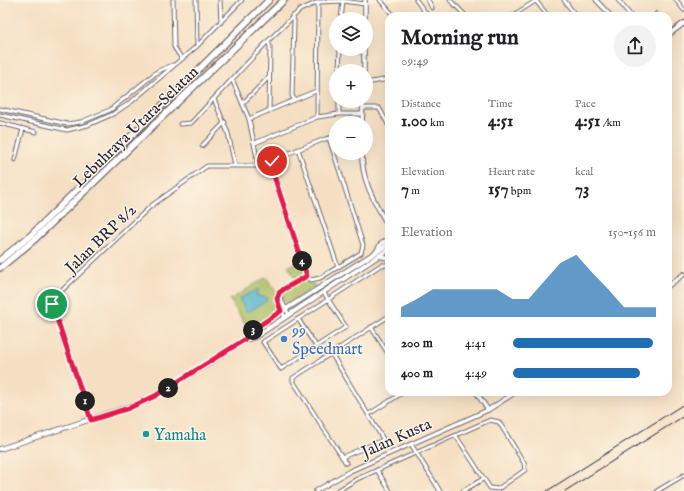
<!DOCTYPE html>
<meta charset="utf-8">
<style>
body{margin:0;font-family:"IM FELL English",serif;background:#f2f2f2;color:#202124;height:100vh;display:flex;flex-direction:column;font-size:15px;white-space:nowrap}
*{box-sizing:border-box;margin:0}
p{font-size:13px;color:#757577}
.icon{flex:none;width:22px;height:22px;fill:none;stroke:currentColor;stroke-width:2;stroke-linecap:round;stroke-linejoin:round}
.map{position:relative;flex:1;overflow:hidden}
.sheet{position:absolute;left:385px;top:12px;width:287px;height:384px;display:flex;flex-direction:column;background:#fff;border-radius:12px;box-shadow:0 4px 16px #0002}
.sheet>*{flex:none}
.controls{position:absolute;left:329px;top:12px;display:grid;gap:8px}
.controls a{display:grid;place-items:center;width:44px;height:44px;border-radius:50%;background:#fff;box-shadow:0 4px 16px #0002;font-size:20px}
.pin{position:absolute;display:grid;place-items:center;width:34px;height:34px;color:#fff;margin:-17px;border:2px solid #fff;border-radius:50%;box-shadow:0 1px 4px #0007}
.km{position:absolute;width:20px;height:20px;margin:-10px;border-radius:50%;background:#222;color:#fff;font-size:11px;line-height:20px;text-align:center}
.round{display:grid;place-items:center;flex:none;width:42px;height:42px;border-radius:21px;background:#f2f2f2}
.overview{display:flex;align-items:center;justify-content:space-between;height:68px;padding:0 16px}
h1{font-size:22px;font-weight:700;line-height:30px}
.metrics{display:grid;grid-template-columns:repeat(3,1fr);gap:6px;height:68px;padding:4px 16px}
.metrics div{display:grid;align-content:center}
.metrics b{font-size:17px;font-weight:700}
.metrics small{font-size:11px;font-weight:400}
.metrics p{font-size:11px}
.chart{height:112px;padding:8px 16px}
.chart p{display:flex;justify-content:space-between}
.chart svg{width:100%;height:72px;margin-top:4px;fill:#1f6fb2;opacity:.7}
ul{padding:0 16px;list-style:none;font-size:13px}
li{display:grid;grid-template-columns:64px 48px 1fr;align-items:center;height:30px}
li i{height:10px;border-radius:5px;background:#1f6fb2}
.map>svg:first-child{display:block}
</style>
<div class="map">
<svg width="684" height="491" viewBox="0 0 684 491">
<rect width="100%" height="100%" fill="#fcf5e5"/>
<filter id="ink" filterUnits="userSpaceOnUse"><feTurbulence type="fractalNoise" baseFrequency=".025" numOctaves="2"/><feDisplacementMap in="SourceGraphic" scale="8" xChannelSelector="R" yChannelSelector="G"/><feConvolveMatrix kernelMatrix="1 2 1 2 8 2 1 2 1" color-interpolation-filters="sRGB"/></filter>
<filter id="wash" filterUnits="userSpaceOnUse"><feTurbulence type="fractalNoise" baseFrequency=".012" numOctaves="4" result="noise"/><feDisplacementMap in="SourceGraphic" scale="16" xChannelSelector="R" yChannelSelector="G"/><feGaussianBlur stdDeviation="0.9" result="paint"/><feColorMatrix in="noise" values="0 0 0 0 0 0 0 0 0 0 0 0 0 0 0 0 0 1.4 0 .05"/><feComposite in="paint" operator="in"/></filter>
<g filter="url(#wash)">
<rect width="100%" height="100%" fill="#f5dfc2"/>
<g fill="#aabc5f" stroke="#666f4d">
<path d="M301,260L304,269L303,274L295,278L288,266Z"/>
<path d="M266,277L276,292V311L248,329L230,300Z"/>
<path d="M301,281H308L316,286L288,303L285,302L283,298V292Z"/>
</g>
<path fill="#49b3c7" stroke="#366a81" d="M258,289L257,296L267,297L266,302C258,304 254,311 246,312L239,299Z"/>
</g>
<g filter="url(#ink)">
<g fill="none" stroke-linecap="round" stroke-linejoin="round">
<g stroke="#6c646a" stroke-width="5">
<g id="minor">
<path d="M173,0L174,47L182,59"/>
<path d="M196,0L197,46"/>
<path d="M220,0L221,22"/>
<path d="M380,0L394,16"/>
<path d="M416,0L428,16"/>
<path d="M428,0L432,8"/>
<path d="M450,0L466,16"/>
<path d="M564,0L576,16"/>
<path d="M596,0L611,16"/>
<path d="M618,0L631,16"/>
<path d="M676,0L684,10"/>
<path d="M536,1L548,16"/>
<path d="M656,14L658,16"/>
<path d="M292,16L294,21L292,95L294,100"/>
<path d="M512,16L537,0"/>
<path d="M341,19L343,1"/>
<path d="M668,29L671,32"/>
<path d="M268,41L270,47L269,111"/>
<path d="M340,51L364,52"/>
<path d="M339,71L340,49"/>
<path d="M366,83L389,79"/>
<path d="M214,99L228,133L235,165"/>
<path d="M339,101V114"/>
<path d="M243,103L269,77"/>
<path d="M363,108H379L389,126"/>
<path d="M0,109L67,124L81,122L110,110L158,71L173,65"/>
<path d="M0,115L67,130L88,125L113,114L131,102L197,46L242,0"/>
<path d="M317,117L318,2"/>
<path d="M249,119L316,91"/>
<path d="M0,123L36,132"/>
<path d="M180,124L191,123L268,41L300,10L318,2L343,1L365,4"/>
<path d="M329,138L363,245L361,253L320,278L311,280L307,276L271,167L274,159L325,139L336,137"/>
<path d="M255,143L317,117L339,114H363"/>
<path d="M202,146L225,122"/>
<path d="M298,149L338,267"/>
<path d="M15,160L23,129"/>
<path d="M279,293L280,298L289,315"/>
<path d="M324,293L346,327L281,369L263,342L381,265H389"/>
<path d="M285,317L278,305V295L284,289L307,276"/>
<path d="M298,319L316,346"/>
<path d="M371,327L389,355"/>
<path d="M331,353L383,439L381,441L342,457"/>
<path d="M369,414L404,392"/>
<path d="M91,419L52,304L54,298L151,206L207,166H256L258,163L249,119L232,79"/>
<path d="M411,444L440,491"/>
<path d="M346,463L293,381V378L389,316"/>
<path d="M377,470L390,491"/>
<path d="M337,491L357,479L490,420L499,422L524,463L525,470L498,489L490,488L456,436"/>
<path d="M463,491L483,479"/>
<path d="M657,491L684,475"/>
</g>
</g>
<g stroke="#6c646a" stroke-width="5.5">
<g id="tertiary">
<path d="M365,19V0"/>
<path d="M364,71V49"/>
<path d="M362,123L363,101"/>
<path d="M362,153C361,181 376,204 389,228"/>
<path d="M389,240V252"/>
<path d="M668,286L684,274"/>
<path d="M476,392L488,410"/>
<path d="M316,491L350,471L488,410L516,392"/>
</g>
</g>
<g stroke="#6c646a" stroke-width="6">
<g id="secondary">
<path d="M668,35L684,23"/>
<path d="M377,251L381,244L389,239"/>
<path d="M379,256L389,258"/>
<path d="M244,340L255,337L389,249"/>
<path d="M0,449L146,401L208,364L244,340L251,331L286,309L389,244"/>
</g>
</g>
<g stroke="#6c646a" stroke-width="8">
<g id="motorway">
<path d="M0,260L30,236L269,0"/>
<path d="M0,268L34,240L284,0"/>
</g>
</g>
<use href="#minor" stroke="#fff" stroke-width="3"/>
<use href="#tertiary" stroke="#fff" stroke-width="3.5"/>
<use href="#secondary" stroke="#fff" stroke-width="4"/>
<use href="#motorway" stroke="#fff" stroke-width="5.5"/>
<g stroke="#22223b" stroke-width="1">
<path d="M547,491L684,404"/>
<path d="M565,491L684,416"/>
</g>
</g>
</g>
<g fill="none" stroke-linecap="round" stroke-linejoin="round" filter="url(#ink)">
<g stroke="#fff" stroke-width="8">
<path id="route" d="M52,304L91,420L129,408L155,396L244,340L251,331L281,311L277,299L279,293L284,289L307,276L271,167L272,161"/>
</g>
<use href="#route" stroke="#e11d48" stroke-width="5"/>
</g>
<circle fill="#3f7fe0" stroke="#fcf5e5" stroke-width="1.5" cx="284" cy="339" r="4"/>
<circle fill="#0f9aa8" stroke="#fcf5e5" stroke-width="1.5" cx="146" cy="434" r="4"/>
<g text-anchor="middle" stroke-width="3" stroke-linejoin="round" paint-order="stroke">
<g font-size="16" fill="#22223b" stroke="#fcf5e5">
<text transform="translate(135 126) rotate(-44)" y="6">Lebuhraya Utara–Selatan</text>
<text transform="translate(100 238) rotate(-44)" y="6">Jalan BRP 8/2</text>
<text transform="translate(396 437) rotate(-24)" y="6">Jalan Kusta</text>
</g>
<g font-size="16" fill="#366cbe" stroke="#fcf5e5" text-anchor="start">
<text x="292" y="336">99<tspan x="292" dy="18">Speedmart</tspan></text>
</g>
<g font-size="16" fill="#0d838f" stroke="#fcf5e5" text-anchor="start">
<text x="154" y="440">Yamaha</text>
</g>
</g>
</svg>
<div class="controls">
<a><svg class="icon" aria-label="layers" viewBox="0 0 24 24"><path d="M12 4l9 5-9 5-9-5zM3 14l9 5 9-5"/></svg></a>
<a>+</a>
<a>−</a>
</div>
<div class="pin" style="left:52px;top:304px;background:#1e9e55"><svg class="icon" aria-label="arrive" viewBox="0 0 24 24"><path d="M6 21V4h12l-3 4 3 4H6"/></svg></div>
<div class="pin" style="left:272px;top:161px;background:#d93025"><svg class="icon" aria-label="check" viewBox="0 0 24 24"><path d="M5 12l5 5 9-10"/></svg></div>
<b class="km" style="left:85px;top:401px">1</b>
<b class="km" style="left:168px;top:388px">2</b>
<b class="km" style="left:253px;top:330px">3</b>
<b class="km" style="left:302px;top:261px">4</b>
<section class="sheet">
<div class="overview"><div><h1>Morning run</h1><p>09:49</p></div><a class="round"><svg class="icon" aria-label="share" viewBox="0 0 24 24"><path d="M12 15V3M7 8l5-5 5 5M5 13v7h14v-7"/></svg></a></div>
<div class="metrics">
<div><p>Distance</p><b>1.00<small> km</small></b></div>
<div><p>Time</p><b>4:51</b></div>
<div><p>Pace</p><b>4:51<small> /km</small></b></div>
</div>
<div class="metrics">
<div><p>Elevation</p><b>7<small> m</small></b></div>
<div><p>Heart rate</p><b>157<small> bpm</small></b></div>
<div><p>kcal</p><b>73</b></div>
</div>
<div class="chart"><p><span>Elevation</span>150–156 m</p>
<svg viewBox="0 0 160 44" preserveAspectRatio="none"><path d="M0 44V38L10 33L20 27L30 27L40 27L50 27L60 27L70 33L80 33L90 22L100 11L110 6L120 17L130 27L140 38L150 38L160 38V44z"/></svg>
</div>
<ul>
<li><b>200 m</b>4:41<i style="width:98%"></i></li>
<li><b>400 m</b>4:49<i style="width:89%"></i></li>
</ul>
</section>
</div>
